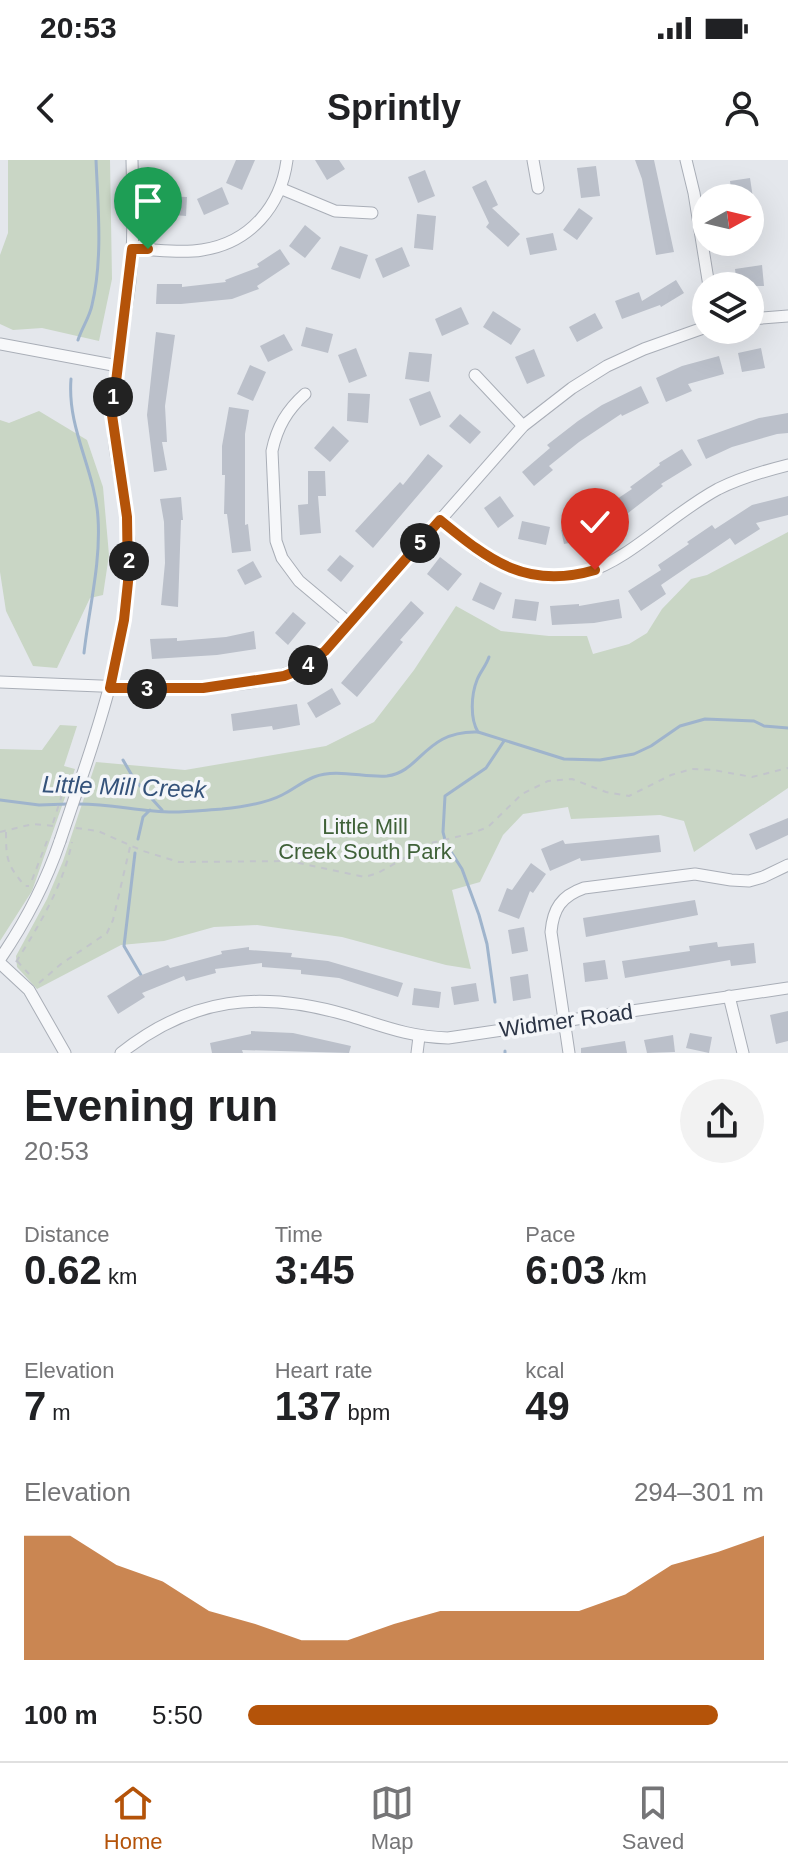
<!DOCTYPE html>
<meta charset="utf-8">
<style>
body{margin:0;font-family:Arial,sans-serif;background:#f2f2f2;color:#202124;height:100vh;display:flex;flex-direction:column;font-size:30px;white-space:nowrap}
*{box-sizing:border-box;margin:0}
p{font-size:26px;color:#757577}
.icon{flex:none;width:44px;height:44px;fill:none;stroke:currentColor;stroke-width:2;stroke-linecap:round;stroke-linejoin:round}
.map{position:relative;height:893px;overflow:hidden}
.details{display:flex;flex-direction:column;background:#fff;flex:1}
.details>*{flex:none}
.needle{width:52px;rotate:82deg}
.tools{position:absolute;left:692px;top:24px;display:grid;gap:16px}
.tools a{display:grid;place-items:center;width:72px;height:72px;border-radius:50%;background:#fff;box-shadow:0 8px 32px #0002;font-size:40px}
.pin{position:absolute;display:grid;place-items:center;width:68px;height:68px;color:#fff;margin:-82px -34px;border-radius:50% 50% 50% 0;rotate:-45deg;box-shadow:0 0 8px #0007}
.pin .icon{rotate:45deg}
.km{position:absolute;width:40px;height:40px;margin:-20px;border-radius:50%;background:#222;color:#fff;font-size:22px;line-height:40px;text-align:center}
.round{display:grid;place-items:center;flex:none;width:84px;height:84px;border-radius:42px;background:#f2f2f2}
.headline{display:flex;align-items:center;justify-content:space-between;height:136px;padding:0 24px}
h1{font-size:44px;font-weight:700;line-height:60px}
.stats{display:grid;grid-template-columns:repeat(3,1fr);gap:12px;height:136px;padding:8px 24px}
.stats div{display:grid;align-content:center}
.stats b{font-size:40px;font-weight:700}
.stats small{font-size:22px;font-weight:400}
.stats p{font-size:22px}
.chart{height:224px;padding:16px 24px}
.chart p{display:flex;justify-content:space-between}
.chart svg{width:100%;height:144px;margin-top:8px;fill:#b45309;opacity:.7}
ul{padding:0 24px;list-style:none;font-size:26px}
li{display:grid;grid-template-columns:128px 96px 1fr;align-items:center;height:60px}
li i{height:20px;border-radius:10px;background:#b45309}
.status{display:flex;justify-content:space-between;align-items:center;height:56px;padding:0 40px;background:#fff;direction:ltr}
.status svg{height:22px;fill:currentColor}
header{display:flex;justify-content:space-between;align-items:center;height:104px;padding:0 24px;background:#fff;font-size:36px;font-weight:700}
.tabs{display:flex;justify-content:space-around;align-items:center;height:112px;border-top:2px solid #e0e0e0;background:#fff;font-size:22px;color:#757577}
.tabs a{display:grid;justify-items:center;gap:4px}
.tabs .current{color:#b45309}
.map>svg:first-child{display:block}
</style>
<div class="status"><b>20:53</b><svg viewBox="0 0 49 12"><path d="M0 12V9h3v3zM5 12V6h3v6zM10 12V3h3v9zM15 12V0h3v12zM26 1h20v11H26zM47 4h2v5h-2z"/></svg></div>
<header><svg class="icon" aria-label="back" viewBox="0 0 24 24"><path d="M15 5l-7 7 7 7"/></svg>Sprintly<svg class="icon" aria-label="person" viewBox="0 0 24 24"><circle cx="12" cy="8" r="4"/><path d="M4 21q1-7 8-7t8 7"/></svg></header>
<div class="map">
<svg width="788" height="893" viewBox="0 0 788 893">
<rect width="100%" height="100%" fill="#e4e7ec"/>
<g fill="#c9d6c5">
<path d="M8,0H110L112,119L99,181L42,168L13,170L0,164V95L8,73Z"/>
<path d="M39,251L87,280L103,327L109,395L103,435L90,438L57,508L33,506L6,451L0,412V260L9,263Z"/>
<path d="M788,372V628L694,692L684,661L660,655L571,659L568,647L523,654L503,675L480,722L452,730L471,809L446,805L342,777L257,765L214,767L164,781L121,785L37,829L17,807L16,796L47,739L63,701L96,602L185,610L326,586L374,562L414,510L456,446L501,471L549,476H587L593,494L629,484L647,473L662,449L691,419L707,415Z"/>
<path d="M60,565L77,566L64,606L75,609L32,731L0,781V589L42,590Z"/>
</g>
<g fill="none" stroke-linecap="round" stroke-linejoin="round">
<g stroke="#9fb4cc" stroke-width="3">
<path d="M78,180C82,168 90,156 92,145C103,99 98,47 96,0"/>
<path d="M71,219C67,269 95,310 98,358C101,403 89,448 84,493"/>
<path d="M478,572C470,559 471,535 477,520C480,512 486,506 489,497"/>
<path d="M123,600L134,619L162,650"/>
<path d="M0,640L39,645L68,644"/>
<path d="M75,644C109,643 140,652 173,652C189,652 206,650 222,649C241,647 265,644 282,635C293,630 303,621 314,617C336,608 365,618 387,616C421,612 425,570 478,572L564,599L600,600L634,594L651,586L680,566L705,559L754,561L764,566L788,568"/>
<path d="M138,679L143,657L150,650"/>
<path d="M135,693L124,786L141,815"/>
<path d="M495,842L487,784L479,755L462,709L446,684L443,672L445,636L486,608L504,581"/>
<path d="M505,891V893"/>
</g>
</g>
<g fill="#bbc0ca">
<path d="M236,0H255L242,30L226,23Z"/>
<path d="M315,0H339L345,9L327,20Z"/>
<path d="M635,0H654L674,92L656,95L642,19Z"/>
<path d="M596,6L600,36L581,38L577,8Z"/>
<path d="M425,10L435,36L418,43L408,17Z"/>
<path d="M750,18L753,38H732L730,21Z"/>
<path d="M486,20L498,45L492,48L520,74L508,87L486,67L489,63L472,27Z"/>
<path d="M222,27L229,44L204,55L197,39Z"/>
<path d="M161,36L187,37L186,56L160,54Z"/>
<path d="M579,48L593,58L577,80L563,70Z"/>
<path d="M417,54L436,56L433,90L414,88Z"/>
<path d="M305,65L321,78L305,98L289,86Z"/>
<path d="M553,73L557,90L530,95L526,78Z"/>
<path d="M340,86L368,95L360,119L331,109Z"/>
<path d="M402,87L410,106L383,118L375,99Z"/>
<path d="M280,89L290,104L257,126L259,129L232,139L181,144H156L157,124H182V127L226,122L225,120L259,107L257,104Z"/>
<path d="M762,105L764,126H737L735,109Z"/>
<path d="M676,120L684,133L661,147L660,145L622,159L615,141L639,132L642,141Z"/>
<path d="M461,147L469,164L442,176L435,159Z"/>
<path d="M493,151L521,169L511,185L483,167Z"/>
<path d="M595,153L603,168L577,182L569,167Z"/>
<path d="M306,167L333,174L328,193L301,186Z"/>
<path d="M156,172L175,175L165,246L167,282H162L167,310L154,312L147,255Z"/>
<path d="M284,174L293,190L268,202L260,186Z"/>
<path d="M356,188L367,216L349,223L338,195Z"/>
<path d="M761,188L765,208L742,212L738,193Z"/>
<path d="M534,189L545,216L527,224L515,197Z"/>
<path d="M409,192L432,194L429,222L405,219Z"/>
<path d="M719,196L724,214L688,224L692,231L666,242L656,218L682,206Z"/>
<path d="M250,205L266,212L253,241L237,234Z"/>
<path d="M641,226L649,243L622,256L621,254L579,282L549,306L553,310L534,326L522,312L550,288L547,285L578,261L602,245Z"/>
<path d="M430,231L441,257L420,266L409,239Z"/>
<path d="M348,233L370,234L368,263L347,261Z"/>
<path d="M229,247L249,250L245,274V365L248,364L251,391L232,393L227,354H224L225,315H222V286Z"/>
<path d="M788,253V273L777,274L732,287L706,299L697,280L759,258Z"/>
<path d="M460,254L481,272L470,284L449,266Z"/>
<path d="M333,266L349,281L330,302L314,288Z"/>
<path d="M682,289L692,305L661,324L663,326L610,367L599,351L632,329L630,327L660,305L659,303Z"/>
<path d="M428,294L443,306L373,388L355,371L400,322L403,325Z"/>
<path d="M308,311H325L326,336H318L321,373L300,375L298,345L308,344Z"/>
<path d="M500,336L514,356L498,368L484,348Z"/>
<path d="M788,336V355L756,363L760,369L735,385L730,378L661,425L666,434L641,451L628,431L661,410L658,405L689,384L687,382L712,365L715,369L752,345Z"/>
<path d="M181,337L183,360H181L178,447L161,445L165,403L164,362L160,339Z"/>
<path d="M522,361L550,367L546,385L518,379Z"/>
<path d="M593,364L596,378L564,384L561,370Z"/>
<path d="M340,395L354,406L341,422L327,410Z"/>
<path d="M440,397L462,414L448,431L427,414Z"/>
<path d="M253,401L262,417L245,425L237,410Z"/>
<path d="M480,422L502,433L494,450L472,440Z"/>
<path d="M515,439L539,442L536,461L512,458Z"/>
<path d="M619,439L622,458L594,463L552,465L550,446L579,444V446Z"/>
<path d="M411,441L424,453L400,480L403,482L357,537L341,523Z"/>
<path d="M293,452L306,463L288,485L275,473Z"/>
<path d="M254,471L256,489L217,495L152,499L150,479L177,478V481L226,477Z"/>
<path d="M332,528L341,544L316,558L307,543Z"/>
<path d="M297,544L300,565L273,570L272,566L233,571L231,554Z"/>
<path d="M788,658V675L756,690L749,674Z"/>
<path d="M659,675L661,692L581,701L580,698L550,711L541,689L563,680L565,684Z"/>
<path d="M531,703L546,714L533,733L530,731L519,759L498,751L507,728L512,730Z"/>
<path d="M695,740L698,755L586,777L583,758Z"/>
<path d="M524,767L528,791L512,794L508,770Z"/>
<path d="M717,782L718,787L754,783L756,803L731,806L730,800L625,818L622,801L690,791L689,786Z"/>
<path d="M249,787V790L292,793L291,797L328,801L403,823L398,837L339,818L301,814V810L262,807V803L215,809L216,813L186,821L184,816L142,833L145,837L118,854L107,836L139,816L168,805L170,808L222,794L221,791Z"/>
<path d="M605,800L608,819L585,822L583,803Z"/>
<path d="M528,814L531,838L513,841L510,817Z"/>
<path d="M476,823L479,841L454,845L451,827Z"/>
<path d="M414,828L441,832L439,848L412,845Z"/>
<path d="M788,851V881L776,884L770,855Z"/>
<path d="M251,871L293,873L351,886L349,893L242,890L243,893H212L210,883L251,874Z"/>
<path d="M690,873L712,877L709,893L686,888Z"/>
<path d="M673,875L675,892L647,893L644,880Z"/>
<path d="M625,881L627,893H581V888Z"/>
</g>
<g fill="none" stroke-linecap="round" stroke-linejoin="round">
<g stroke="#a9aeb7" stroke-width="13">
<g id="minor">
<path d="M533,0L538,28"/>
<path d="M686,0L694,33L709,126"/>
<path d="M282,29L335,51L372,53"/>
<path d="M132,89C155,89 179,94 202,90C250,83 281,46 287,0"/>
<path d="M750,159L788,156"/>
<path d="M0,184L118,206"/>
<path d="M475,215L523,266"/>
<path d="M305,234C287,250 277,267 272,291L276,381L282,398L299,421L349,463"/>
<path d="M440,360C457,374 474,391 494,401C592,453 642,370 718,329C740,318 764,311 788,305"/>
<path d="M0,522L175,529C223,527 288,525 325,491L523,266L572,228L607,206L644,189L706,167"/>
<path d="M80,622C106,546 130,468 129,386C129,341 112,298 113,254C113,209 125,165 130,121C134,81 133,40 132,0"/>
<path d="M0,799C26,761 45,725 60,681"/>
<path d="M0,803L29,830L65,893"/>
<path d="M729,836L743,893"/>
<path d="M121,893C192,837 260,830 347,855C383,866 409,877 448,878L788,828"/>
<path d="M417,893L419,877"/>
<path d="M569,893L551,772C553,749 561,736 584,728L695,714L731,720L749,721L763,717L788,705"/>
</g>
</g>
<g stroke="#c2c5cb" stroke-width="2" stroke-dasharray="6 6" stroke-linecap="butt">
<path d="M76,668L98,671L143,691L179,702L290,701L365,717L378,713L431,683L473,673L488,667L522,634L548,621L572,619L606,632L629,636L671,615L692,609L713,610L752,617L788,608"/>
<path d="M0,672L33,664L54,666"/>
<path d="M6,672C6,699 7,705 25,726H29"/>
<path d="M32,720L47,681"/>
<path d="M17,801L29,814"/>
<path d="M16,802C40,764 63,726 72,682"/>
<path d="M39,823L61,804L107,773L113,760L130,687"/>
</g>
<use href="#minor" stroke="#f7f8fa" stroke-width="11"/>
<g stroke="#a9aeb7" stroke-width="13" stroke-linecap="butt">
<path id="minor-bridge" d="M60,681L80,622"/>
</g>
<path stroke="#c2c5cb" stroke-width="2" stroke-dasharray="6 6" stroke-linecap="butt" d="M53,663L66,622"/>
<use href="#minor-bridge" stroke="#f7f8fa" stroke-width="11"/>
</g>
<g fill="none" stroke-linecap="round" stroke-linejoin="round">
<g stroke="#fff" stroke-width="16">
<path id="route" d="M148,89H132L112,255L127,357L128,422L124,460L110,528H203L284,516L297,511L325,491L440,360C490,401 527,430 595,410"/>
</g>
<use href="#route" stroke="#b45309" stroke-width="10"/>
</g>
<g text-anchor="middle" stroke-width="7" stroke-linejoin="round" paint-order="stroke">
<g font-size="22" fill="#3f6138" stroke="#f4f6f9">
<text x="365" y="674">Little Mill<tspan x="365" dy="25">Creek South Park</tspan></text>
</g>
<g font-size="22" fill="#2b3445" stroke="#f4f6f9">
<text transform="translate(566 860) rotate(-8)" y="8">Widmer Road</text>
</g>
<g font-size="24" font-style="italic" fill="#34527a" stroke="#f4f6f9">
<text transform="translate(124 627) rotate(2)" y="8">Little Mill Creek</text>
</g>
</g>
</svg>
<div class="tools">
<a><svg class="needle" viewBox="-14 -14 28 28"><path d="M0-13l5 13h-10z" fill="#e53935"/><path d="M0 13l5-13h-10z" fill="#757577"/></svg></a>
<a><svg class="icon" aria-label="layers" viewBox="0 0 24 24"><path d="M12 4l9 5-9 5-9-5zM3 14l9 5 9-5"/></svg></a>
</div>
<div class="pin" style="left:148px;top:89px;background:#1e9e55"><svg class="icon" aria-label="arrive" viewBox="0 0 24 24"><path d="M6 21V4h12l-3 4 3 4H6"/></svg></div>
<div class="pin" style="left:595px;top:410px;background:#d93025"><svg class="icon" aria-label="check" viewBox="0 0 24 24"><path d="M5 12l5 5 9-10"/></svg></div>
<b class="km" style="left:113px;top:237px">1</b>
<b class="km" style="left:129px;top:401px">2</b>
<b class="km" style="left:147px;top:529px">3</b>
<b class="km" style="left:308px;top:505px">4</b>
<b class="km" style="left:420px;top:383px">5</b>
</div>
<section class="details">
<div class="headline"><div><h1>Evening run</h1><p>20:53</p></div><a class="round"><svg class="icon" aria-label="share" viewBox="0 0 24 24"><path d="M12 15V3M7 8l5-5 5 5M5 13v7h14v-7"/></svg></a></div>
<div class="stats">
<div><p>Distance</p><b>0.62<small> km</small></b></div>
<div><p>Time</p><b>3:45</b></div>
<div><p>Pace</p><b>6:03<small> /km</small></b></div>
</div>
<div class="stats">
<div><p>Elevation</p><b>7<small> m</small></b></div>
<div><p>Heart rate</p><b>137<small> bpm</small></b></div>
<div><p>kcal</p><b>49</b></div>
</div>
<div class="chart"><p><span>Elevation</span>294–301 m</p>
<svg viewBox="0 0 160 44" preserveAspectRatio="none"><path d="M0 44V6L10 6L20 15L30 20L40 29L50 33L60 38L70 38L80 33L90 29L100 29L110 29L120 29L130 24L140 15L150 11L160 6V44z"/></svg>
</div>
<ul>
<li><b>100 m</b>5:50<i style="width:91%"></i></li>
</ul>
</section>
<nav class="tabs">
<a class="current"><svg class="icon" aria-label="home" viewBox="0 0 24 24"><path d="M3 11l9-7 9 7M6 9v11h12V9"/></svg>Home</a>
<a><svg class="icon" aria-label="map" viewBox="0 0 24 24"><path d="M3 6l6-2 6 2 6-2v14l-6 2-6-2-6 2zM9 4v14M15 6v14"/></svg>Map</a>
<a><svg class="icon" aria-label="saved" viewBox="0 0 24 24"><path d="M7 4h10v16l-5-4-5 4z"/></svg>Saved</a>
</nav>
